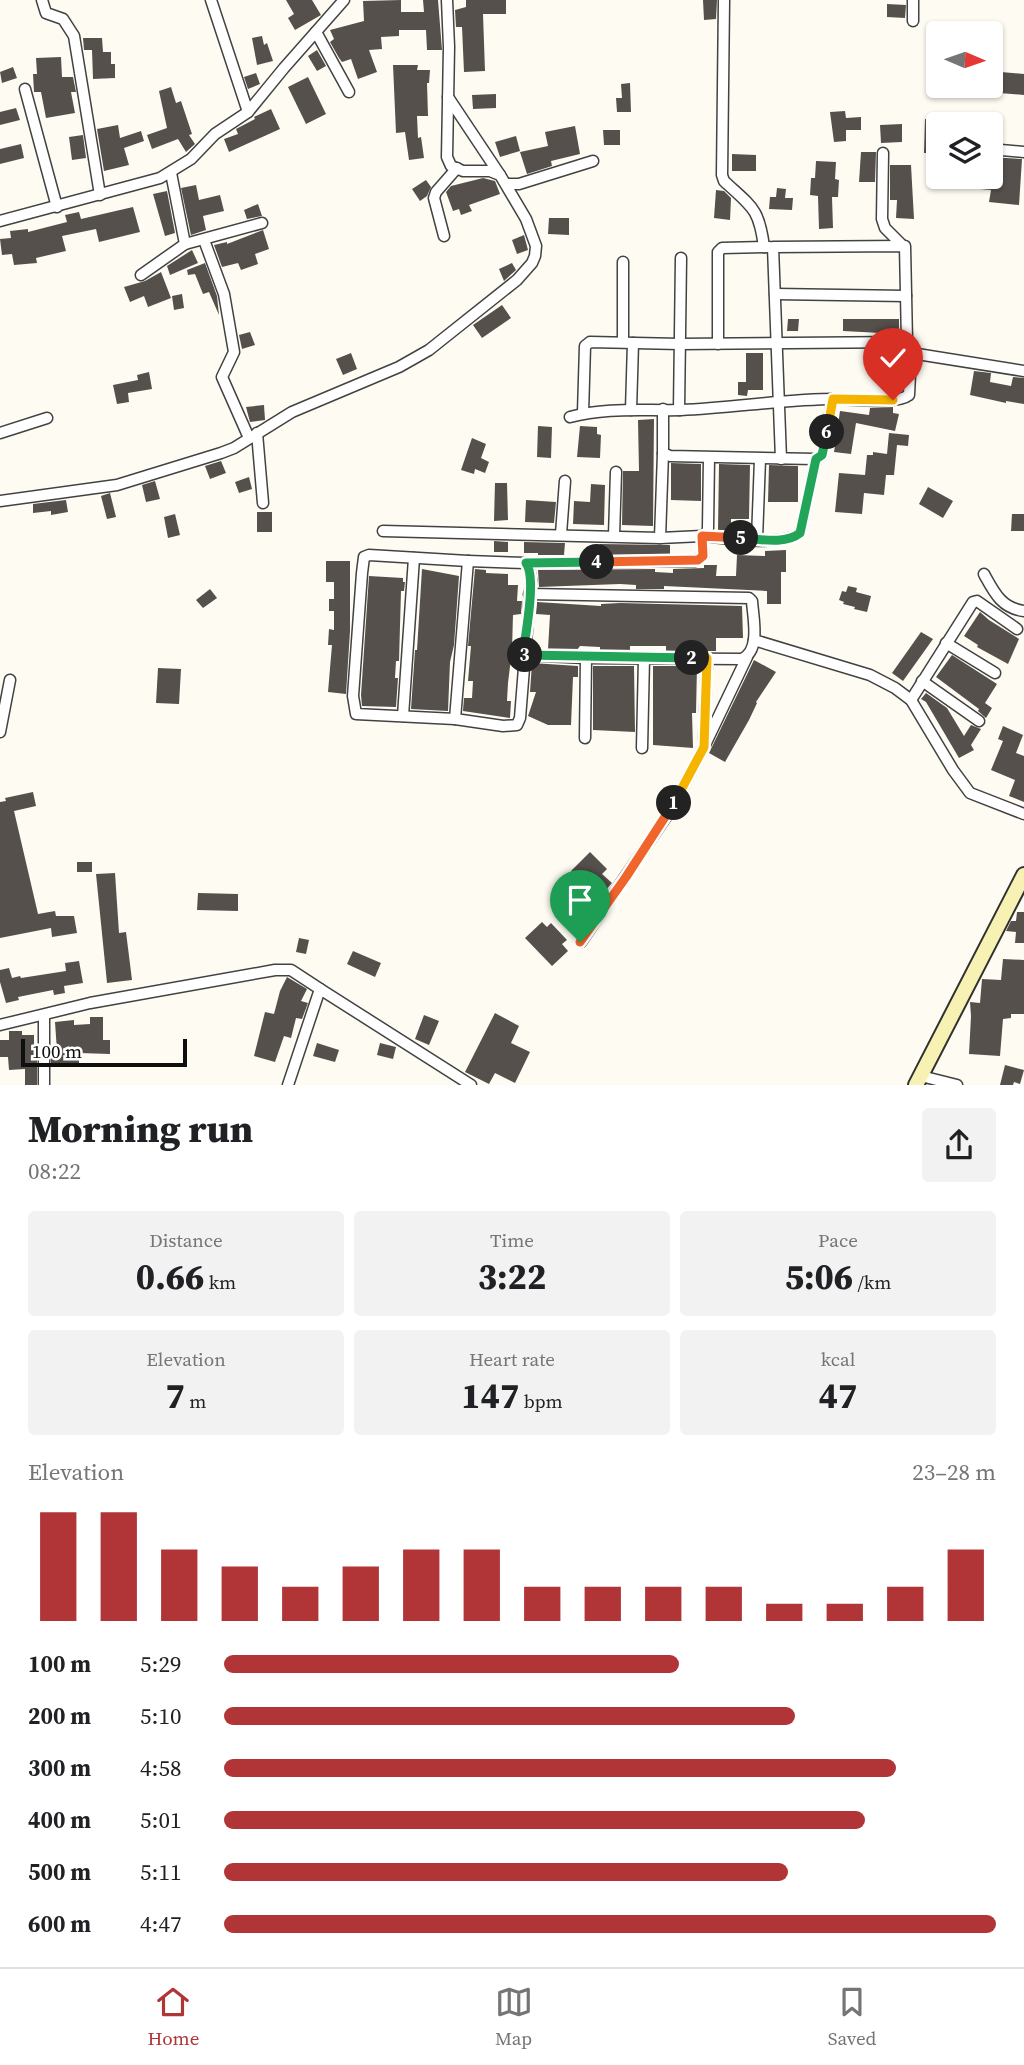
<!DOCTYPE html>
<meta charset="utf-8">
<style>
body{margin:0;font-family:"Source Serif 4",serif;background:#f2f2f2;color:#202124;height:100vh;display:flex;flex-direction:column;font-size:26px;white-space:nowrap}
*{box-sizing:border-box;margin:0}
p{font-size:23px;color:#757577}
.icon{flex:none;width:38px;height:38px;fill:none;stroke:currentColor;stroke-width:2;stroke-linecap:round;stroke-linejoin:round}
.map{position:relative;height:1085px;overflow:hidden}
.side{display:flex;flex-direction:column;background:#fff;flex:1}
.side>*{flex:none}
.needle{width:46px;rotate:92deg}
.buttons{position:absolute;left:926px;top:21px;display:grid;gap:14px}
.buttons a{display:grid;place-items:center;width:77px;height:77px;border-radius:7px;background:#fff;box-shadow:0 2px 5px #0004;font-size:35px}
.scale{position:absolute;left:21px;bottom:18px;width:166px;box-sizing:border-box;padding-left:7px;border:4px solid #0f0f0f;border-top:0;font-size:19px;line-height:24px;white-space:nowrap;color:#0f0f0f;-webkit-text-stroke:5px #fff;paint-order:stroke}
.pin{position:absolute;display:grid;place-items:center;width:60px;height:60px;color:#fff;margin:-72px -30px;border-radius:50% 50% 50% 0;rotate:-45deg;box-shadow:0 0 7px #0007}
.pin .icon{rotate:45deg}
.km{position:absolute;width:35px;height:35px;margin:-18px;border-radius:50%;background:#222;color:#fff;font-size:19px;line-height:35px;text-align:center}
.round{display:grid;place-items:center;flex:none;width:74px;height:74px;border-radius:7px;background:#f2f2f2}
.headline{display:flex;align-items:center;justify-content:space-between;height:119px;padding:0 28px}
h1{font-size:38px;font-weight:800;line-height:52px}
.metrics{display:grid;grid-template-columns:repeat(3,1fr);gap:10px;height:119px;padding:7px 28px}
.metrics div{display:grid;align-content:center;border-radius:7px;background:#f2f2f2;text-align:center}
.metrics b{font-size:35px;font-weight:800}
.metrics small{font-size:19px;font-weight:400}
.metrics p{font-size:19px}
.chart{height:196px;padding:14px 28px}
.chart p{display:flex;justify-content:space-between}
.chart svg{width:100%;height:126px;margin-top:7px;stroke:#b13437;stroke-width:6}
ul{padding:0 28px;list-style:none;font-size:23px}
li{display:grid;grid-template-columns:112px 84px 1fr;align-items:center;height:52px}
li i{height:18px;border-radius:9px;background:#b13437}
.tabs{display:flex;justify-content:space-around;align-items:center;height:98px;border-top:2px solid #e0e0e0;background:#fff;font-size:19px;color:#757577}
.tabs a{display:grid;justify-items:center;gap:4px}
.tabs .selected{color:#b13437}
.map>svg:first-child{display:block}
</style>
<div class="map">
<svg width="1024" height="1085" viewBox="0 0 1024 1085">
<rect width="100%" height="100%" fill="#fefcf2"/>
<g fill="#56504c">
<path d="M286,0H312L321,15L295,30L288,18L294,14Z"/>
<path d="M401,0V12H424L423,0H438L442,50H427L426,30H399V36L381,37L382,49L369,50L377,72L358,79L351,59L342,62L339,58L330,42L334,39L330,30L364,21L363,1Z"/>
<path d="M466,0H506V14H483L485,71L464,72L462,27H456L455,10L466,7Z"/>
<path d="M703,0H717L716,19L704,20Z"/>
<path d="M887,4L906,5L905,18L887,17Z"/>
<path d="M262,36L264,45L267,43L273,61L257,65L252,38Z"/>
<path d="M83,38H102L103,52H111V64H115V78L93,79L92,50H84Z"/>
<path d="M317,50L326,66L317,71L308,56Z"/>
<path d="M61,57L62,77H73L76,92H71L75,113L46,118L41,92H34L33,74H37L36,58Z"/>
<path d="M393,65H418L417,70H430L429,83H427L428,116H417L418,138L421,137L424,158L409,160L405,132L396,133Z"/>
<path d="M13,67L17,78L2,83L0,72Z"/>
<path d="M1001,72L1024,74V95L999,93Z"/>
<path d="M256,73L260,84L248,89L244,77Z"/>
<path d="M308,77L326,114L306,124L288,87Z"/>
<path d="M630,83L631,112H617L616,98H622L621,84Z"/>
<path d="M171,87L176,103L181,101L192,134L189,135L195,144L186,152L178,139L152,149L147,135L167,128L159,91Z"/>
<path d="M496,94V108L473,109L472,95Z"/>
<path d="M16,108L20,120L0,125V112Z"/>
<path d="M271,109L280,129L229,152L224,139L238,134L236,129L255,119L254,117Z"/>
<path d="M845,111L846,118L861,117V130H846V141L834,142L830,112Z"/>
<path d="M925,119H938V153H924Z"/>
<path d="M902,124V142L881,143L880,125Z"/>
<path d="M118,125L120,138L141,131L144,141L124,148L129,165L104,171L97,129Z"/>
<path d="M575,126L580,154L551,161L552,166L527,174L520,152L548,146L545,132Z"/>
<path d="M603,130H620V145H604Z"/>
<path d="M83,135L86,158L72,160L69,137Z"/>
<path d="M516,136L520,151L500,157L495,142Z"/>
<path d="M21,144L24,158L0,164V149Z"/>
<path d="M861,152H876L875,182H859Z"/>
<path d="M732,154L756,155V171H732Z"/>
<path d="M990,157L1022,159L1019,205L989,202L991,190L959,187L960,177H990Z"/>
<path d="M816,161L836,162L835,179L839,180L838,197H832L833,228L819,229L818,196L810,195L811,178H815Z"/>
<path d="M890,165H911L914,219L896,218L897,200H890Z"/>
<path d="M483,178L495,181L500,194L469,205L472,211L461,215L459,209L453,211L446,192L451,186Z"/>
<path d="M426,180L431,187L427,196L420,201L412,189Z"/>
<path d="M196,185L199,200L220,195L224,211L203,216L206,230L191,235L181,188Z"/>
<path d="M777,188L786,189L785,198H793L792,210L769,209L770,197H776Z"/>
<path d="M716,190L724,191L731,198L730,220L714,218Z"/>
<path d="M167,191L175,233L165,236L153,194Z"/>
<path d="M258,204L262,216L247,219L244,210Z"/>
<path d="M133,207L140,232L99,242L96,229L62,236L66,251L36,258L37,263L14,265L12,254L2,255L0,239L11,238L10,231L28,229V232L67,222L65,215L79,212L81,219Z"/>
<path d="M549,218H569V235L548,234Z"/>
<path d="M263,230L269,249L255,254L258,264L241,270L238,263L222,267L214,245L227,242V244Z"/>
<path d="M524,235L528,250L517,254L512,240Z"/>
<path d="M192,250L198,263L170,275L167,266Z"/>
<path d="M205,263L217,296L219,315L209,292L203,294L195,274L188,275L187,270Z"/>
<path d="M512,263L516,270L504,281L499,269Z"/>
<path d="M161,272L171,298L148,307L144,296L130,302L124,287L145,281Z"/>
<path d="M182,294L184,308L174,310L172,296Z"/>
<path d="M502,305L511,318L482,338L473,325Z"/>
<path d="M788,319H799L798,331H787Z"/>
<path d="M843,319H899V334L843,331Z"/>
<path d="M250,332L255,345L242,349L239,335Z"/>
<path d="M351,353L357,369L343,375L336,359Z"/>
<path d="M746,353H763V390H748L747,396L738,395V382H746Z"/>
<path d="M974,371L991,373L990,382L1011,386L1013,377L1024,378V404L1006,401V403L970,395Z"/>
<path d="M149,372L152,389L128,393L129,402L117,404L113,385L138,380L137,375Z"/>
<path d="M264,405L265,420L250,422L246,407Z"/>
<path d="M893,407V413L899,414L895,431L856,423L851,454L834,452L840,411L869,415L870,408Z"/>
<path d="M654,419L653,526L622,525L623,471H639L638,420Z"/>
<path d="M538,426L552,427L551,458L537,457Z"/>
<path d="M580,426L597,427V434L601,435L600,458L577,457Z"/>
<path d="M889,433L909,435L908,446L897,445L894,475H886L884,495L864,493L862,514L835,512L839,473L865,475L867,455H873V452L887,454Z"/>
<path d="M472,438L486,444L481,458L489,462L485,473L475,469L474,474L461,470Z"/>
<path d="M221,461L226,473L210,479L205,466Z"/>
<path d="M671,463L701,464V501L671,500Z"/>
<path d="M719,464L750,465L749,519H731V531L718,530Z"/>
<path d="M769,465L798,466V502H768Z"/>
<path d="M249,477L252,489L239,493L235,482Z"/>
<path d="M155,481L160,499L146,502L142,485Z"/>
<path d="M495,483H507L508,520L494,521Z"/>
<path d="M591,484L605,485L604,525L573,524L574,501L590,502Z"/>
<path d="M928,487L953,501L943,518L919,504Z"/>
<path d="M110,493L116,517L107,519L101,496Z"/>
<path d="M66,500L68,512L51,515V511L33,513V504Z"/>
<path d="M526,500L556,502L554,523L525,522Z"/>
<rect x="257" y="512" width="15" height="20"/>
<path d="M175,514L180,535L168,538L164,517Z"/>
<path d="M1012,514H1024V531H1011Z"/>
<path d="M494,541L508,542V552H494Z"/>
<path d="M524,542L565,543L564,555H538V553H524Z"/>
<path d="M600,544L670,545V554L599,555Z"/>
<path d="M786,550V572H781V604H767V591L664,586V589H636V585L620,584L539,587L538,570L655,569V572L673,573V569L704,568V565H717L716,576H736L737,555L765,556V551Z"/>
<path d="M326,561H350V631L346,694L328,692L332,645H328L329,629L334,630V611H329V599H334V582H326Z"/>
<path d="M422,569L459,576L454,645L450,662L448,711L411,709L415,650H417Z"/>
<path d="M475,569L486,570V573L508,574V585H518L517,601H522L521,614L513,615L512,650L508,683L507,701H511L510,718L463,711L464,698H472L473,681H468L471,646H468Z"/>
<path d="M369,576L403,578V582H405L404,591H401L399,661H396L395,678H398L396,707L362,706L361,695Z"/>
<path d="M848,586L857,588L856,592L871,596L867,612L854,609L855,607L843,604L844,602L839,600L842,591L846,592Z"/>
<path d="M210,589L217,598L203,608L196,600Z"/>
<path d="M537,602L601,606V604L620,603L742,606L743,638H716V651H666V646H630V651H600V647L580,646L577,650L548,649L550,615L536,614Z"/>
<path d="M980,612L989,620L1019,639L1008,664L977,647L978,645L964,636Z"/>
<path d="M921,632L933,639L903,681L892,673Z"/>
<path d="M952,655L997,684L985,703L992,708L986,718L978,711L979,709L936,677Z"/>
<path d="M754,660L776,672L756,702L757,703L749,720L725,762L709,753Z"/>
<path d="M532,663L578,666V677H573L571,725H548L528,716L536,692H530Z"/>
<path d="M593,666H634L635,732L593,730Z"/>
<path d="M653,666H697L696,713H692L693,748L653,745Z"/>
<path d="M158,668L181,669L179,704L156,703Z"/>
<path d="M926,693L947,708L964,736L971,725L981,729L971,745L974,750L959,758L926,702L921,699Z"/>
<path d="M1003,726L1023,735L1016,753L1024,756V802L1009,796L1015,780L991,770L1003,741L998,739Z"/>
<path d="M33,792L36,806L14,811L38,914L55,911L56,916H74L77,933L52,937L51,928L0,938V802L6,801L5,798Z"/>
<path d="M590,852L607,869L602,874L612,883L599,898L571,871Z"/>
<rect x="77" y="862" width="15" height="10"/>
<path d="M115,873L119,933L126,932L132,980L107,983L96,874Z"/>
<path d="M198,893L238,894V911L197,910Z"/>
<path d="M1017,912H1024V943H1015L1016,932L1006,931L1011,921H1016Z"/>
<path d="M542,922L547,927L551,923L567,940L562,944L568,951L552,966L525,938Z"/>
<path d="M299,938L309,940L306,954L296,952Z"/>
<path d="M353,951L381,963L375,977L347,964Z"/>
<path d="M1003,959L1024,960V1014H1011V1018L1003,1019L1000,1056L969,1054L971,1016L970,1002L980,1003L982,979L1001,980Z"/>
<path d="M79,961L83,983L64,986L65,993L54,995L53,990L18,997L19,1000L6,1003L0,982V970L9,968L12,978L20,976L21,978L66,971L65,963Z"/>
<path d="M287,977L307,989L301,1001L308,1003L302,1019L296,1018L291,1038L284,1036L275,1062L254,1056L265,1012L274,1014L280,991Z"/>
<path d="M495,1013L519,1026L511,1043L530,1052L515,1083L495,1073L489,1084L465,1072Z"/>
<path d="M424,1015L439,1021L429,1045L415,1039Z"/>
<path d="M90,1017H103V1040H110V1054L79,1053V1064H51V1051H57L55,1022L74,1020V1025L90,1024Z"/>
<path d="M9,1031H22V1035H34V1051H37V1085H25V1069L9,1070L8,1057H0V1040H9Z"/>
<path d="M317,1043L339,1050L335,1062L313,1056Z"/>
<path d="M380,1043L396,1047L393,1059L377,1055Z"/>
<path d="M1005,1065L1024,1070L1020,1084L1014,1082L1013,1085H1000Z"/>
</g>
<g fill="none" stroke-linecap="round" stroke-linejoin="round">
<g stroke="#424242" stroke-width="13">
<g id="street">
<path d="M42,0L46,13L63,19L74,36L100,195"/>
<path d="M211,0L248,112"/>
<path d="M724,0L722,175L724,181C752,207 759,208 764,247"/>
<path d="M913,21V0"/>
<path d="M316,32L349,92"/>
<path d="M25,89L57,207"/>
<path d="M448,97L500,175"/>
<path d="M990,149L1024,152"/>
<path d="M883,153L882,219L885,228L903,246"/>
<path d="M506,184H519L593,161"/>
<path d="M0,221L160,178L191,159L215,134L248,112L284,68L344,0"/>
<path d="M444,236L434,198L436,192L457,168"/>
<path d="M204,240L224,294L234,352L222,377L249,438"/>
<path d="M185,244L262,223"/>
<path d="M141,275L185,244L171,173"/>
<path d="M775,294L906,296"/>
<path d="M623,342V262"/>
<path d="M718,344V252L722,248L769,247"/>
<path d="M663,409V453L670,456L816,459L822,455L833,399"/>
<path d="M631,410L633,343"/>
<path d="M679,410L681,258"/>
<path d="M583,413L585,346L590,342L680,344L907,342"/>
<path d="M570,417C606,407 644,411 681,410C733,408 784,399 835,399C853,399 896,405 909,395L911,353L1024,371"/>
<path d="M0,433L47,418"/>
<path d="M257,433L263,503"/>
<path d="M781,459L773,247L905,246L907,342L911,353"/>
<path d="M0,501L117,485L221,453L234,448L292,412L399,367L429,350L517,280L532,263L535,256L536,246L526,219L500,175L490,171H463L451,166L447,157L449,47L447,0"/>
<path d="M383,531L660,538L702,536L707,533L708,528L709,458"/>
<path d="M561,534L565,481"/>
<path d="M614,536L616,472"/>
<path d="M660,538L663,453"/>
<path d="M757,539L760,459"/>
<path d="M468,561L526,563L529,567L531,580L520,718L517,725L503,726L455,719Z"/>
<path d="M526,563L695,561L703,556L702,536C725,538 783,547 800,533L816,459"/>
<path d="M984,574C994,592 1001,608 1024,611"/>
<path d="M754,640L870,675L895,688L911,700L953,770L970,793L1024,814"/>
<path d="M946,643L995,673"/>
<path d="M523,655L586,658L742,659C761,650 753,618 752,601L749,598L529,594"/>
<path d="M922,681L979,721"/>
<path d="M911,700L973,602L977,601L1017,629"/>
<path d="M403,716L414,558"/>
<path d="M455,719L356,714L353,696L362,573L364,557L369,555L468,561"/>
<path d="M0,732L10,680"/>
<path d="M585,738L586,658"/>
<path d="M704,742L707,658"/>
<path d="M642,748L644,658"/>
<path d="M581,942L670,811L704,747L747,657"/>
<path d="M320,989L471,1085"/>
<path d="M44,1015V1085"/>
<path d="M0,1025L90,1003L275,970H291L320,989L288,1085"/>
<path d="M921,1076L957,1085"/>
</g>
</g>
<g stroke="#313131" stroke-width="18">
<path id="secondary" d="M916,1085L1024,875"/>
</g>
<use href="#street" stroke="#fff" stroke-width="10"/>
<use href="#secondary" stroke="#f7f1b3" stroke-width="14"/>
</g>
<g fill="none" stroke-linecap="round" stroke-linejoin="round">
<g stroke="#fff" stroke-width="14">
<path id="split-1" d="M580,942L626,877L674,803"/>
</g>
<g stroke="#fff" stroke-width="14">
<path id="split-2" d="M674,803L704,747L707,658H692"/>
</g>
<g stroke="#fff" stroke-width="14">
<path id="split-3" d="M525,655L692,658"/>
</g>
<g stroke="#fff" stroke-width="14">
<path id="split-4" d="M525,655H523C525,635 537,578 526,563L597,562"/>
</g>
<g stroke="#fff" stroke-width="14">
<path id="split-5" d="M597,562L698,560L703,556L702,536L741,538"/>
</g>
<g stroke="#fff" stroke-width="14">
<path id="split-6" d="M741,538C759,539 785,545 800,533L816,459L822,455L827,432"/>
</g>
<g stroke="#fff" stroke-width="14">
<path id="split-7" d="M827,432L833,399L893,400"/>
</g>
<use href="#split-1" stroke="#f0652b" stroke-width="9"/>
<use href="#split-2" stroke="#f5b400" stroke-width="9"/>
<use href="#split-3" stroke="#22a559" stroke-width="9"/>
<use href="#split-4" stroke="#22a559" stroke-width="9"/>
<use href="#split-5" stroke="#f0652b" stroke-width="9"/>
<use href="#split-6" stroke="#22a559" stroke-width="9"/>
<use href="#split-7" stroke="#f5b400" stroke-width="9"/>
</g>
</svg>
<div class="buttons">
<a><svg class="needle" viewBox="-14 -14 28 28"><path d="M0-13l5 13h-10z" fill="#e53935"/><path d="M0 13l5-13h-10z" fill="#757577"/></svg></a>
<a><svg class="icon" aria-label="layers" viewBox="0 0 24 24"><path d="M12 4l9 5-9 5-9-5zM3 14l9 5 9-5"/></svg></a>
</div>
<div class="scale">100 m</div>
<div class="pin" style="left:580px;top:942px;background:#1e9e55"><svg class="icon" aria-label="arrive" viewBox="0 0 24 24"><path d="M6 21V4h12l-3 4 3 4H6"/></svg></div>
<div class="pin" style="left:893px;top:400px;background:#d93025"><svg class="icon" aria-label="check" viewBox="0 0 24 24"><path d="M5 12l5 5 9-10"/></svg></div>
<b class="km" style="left:674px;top:803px">1</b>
<b class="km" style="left:692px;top:658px">2</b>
<b class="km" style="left:525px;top:655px">3</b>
<b class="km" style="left:597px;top:562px">4</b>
<b class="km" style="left:741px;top:538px">5</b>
<b class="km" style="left:827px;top:432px">6</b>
</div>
<section class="side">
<div class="headline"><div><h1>Morning run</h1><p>08:22</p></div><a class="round"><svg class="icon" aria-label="share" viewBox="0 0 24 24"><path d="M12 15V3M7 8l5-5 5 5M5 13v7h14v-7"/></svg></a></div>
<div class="metrics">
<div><p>Distance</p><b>0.66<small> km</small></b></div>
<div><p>Time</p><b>3:22</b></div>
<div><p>Pace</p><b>5:06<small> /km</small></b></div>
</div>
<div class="metrics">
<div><p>Elevation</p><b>7<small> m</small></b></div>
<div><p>Heart rate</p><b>147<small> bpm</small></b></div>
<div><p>kcal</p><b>47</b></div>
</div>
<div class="chart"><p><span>Elevation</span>23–28 m</p>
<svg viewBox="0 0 160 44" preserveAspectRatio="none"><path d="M5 44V6M15 44V6M25 44V19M35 44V25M45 44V32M55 44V25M65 44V19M75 44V19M85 44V32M95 44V32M105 44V32M115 44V32M125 44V38M135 44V38M145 44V32M155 44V19"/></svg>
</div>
<ul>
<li><b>100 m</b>5:29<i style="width:59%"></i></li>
<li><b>200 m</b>5:10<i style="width:74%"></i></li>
<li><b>300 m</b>4:58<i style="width:87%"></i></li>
<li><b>400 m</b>5:01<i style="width:83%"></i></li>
<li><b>500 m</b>5:11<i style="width:73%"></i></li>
<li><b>600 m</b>4:47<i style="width:100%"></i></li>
</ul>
</section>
<nav class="tabs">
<a class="selected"><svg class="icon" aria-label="home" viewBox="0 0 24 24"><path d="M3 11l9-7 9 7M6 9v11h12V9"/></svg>Home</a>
<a><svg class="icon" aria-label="map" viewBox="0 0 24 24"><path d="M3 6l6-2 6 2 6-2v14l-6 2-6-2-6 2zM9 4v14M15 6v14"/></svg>Map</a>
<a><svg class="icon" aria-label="saved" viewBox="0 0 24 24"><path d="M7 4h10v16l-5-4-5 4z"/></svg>Saved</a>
</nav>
